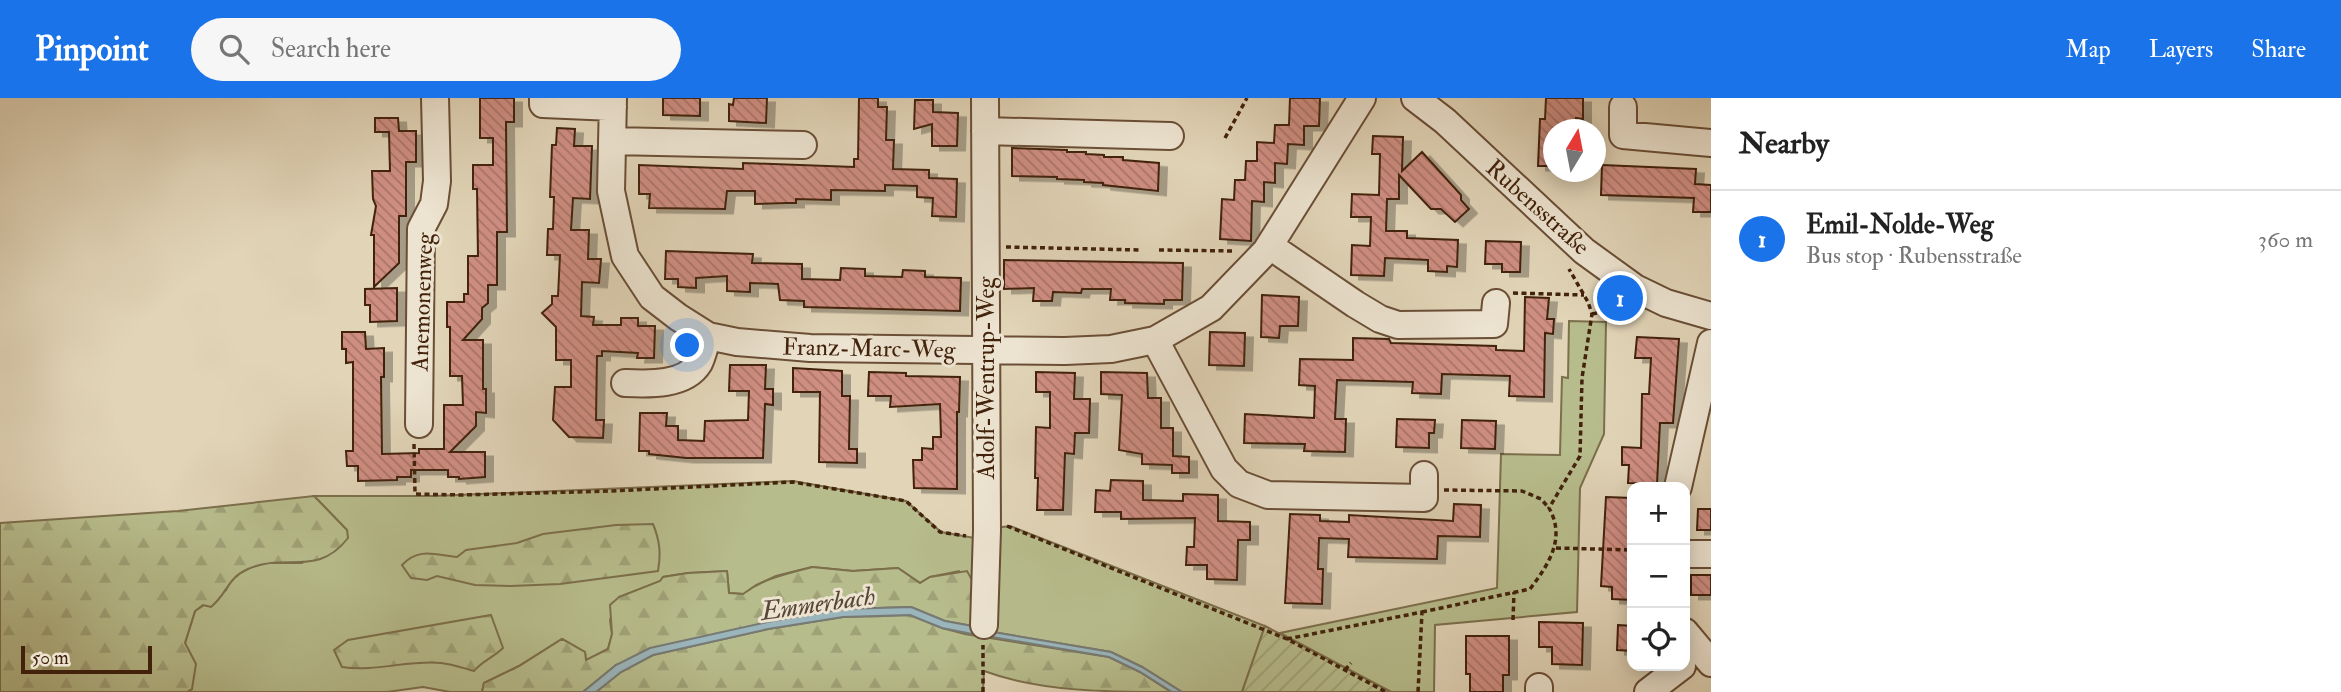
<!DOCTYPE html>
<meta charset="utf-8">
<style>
body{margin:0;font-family:"IM FELL Double Pica",serif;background:#f6f6f6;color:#222}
.controls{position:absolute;right:21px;bottom:21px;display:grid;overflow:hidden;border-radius:14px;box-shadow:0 4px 18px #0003}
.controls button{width:63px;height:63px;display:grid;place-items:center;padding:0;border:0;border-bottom:2px solid #e0e0e0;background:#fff;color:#222;font:35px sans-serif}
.compass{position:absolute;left:1543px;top:21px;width:63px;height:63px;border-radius:50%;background:#fff;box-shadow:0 4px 18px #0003;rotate:10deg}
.scale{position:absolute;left:21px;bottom:18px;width:131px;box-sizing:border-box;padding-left:7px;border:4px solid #42220b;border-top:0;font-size:19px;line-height:24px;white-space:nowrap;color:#42220b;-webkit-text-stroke:5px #ece3d0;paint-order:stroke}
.you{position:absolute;left:688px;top:248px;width:24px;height:24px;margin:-18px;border:5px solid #fff;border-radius:50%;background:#1a73e8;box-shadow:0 0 0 10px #1a73e833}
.badge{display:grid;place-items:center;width:46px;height:46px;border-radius:50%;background:#1a73e8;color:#fff;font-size:23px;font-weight:700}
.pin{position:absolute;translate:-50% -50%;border:4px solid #fff;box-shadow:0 2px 7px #0006}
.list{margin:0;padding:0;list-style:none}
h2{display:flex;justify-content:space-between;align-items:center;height:91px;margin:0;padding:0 28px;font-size:30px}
h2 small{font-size:23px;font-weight:400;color:#767676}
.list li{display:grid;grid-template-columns:46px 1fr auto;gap:21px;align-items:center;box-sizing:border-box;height:98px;padding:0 28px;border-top:2px solid #e0e0e0}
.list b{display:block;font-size:26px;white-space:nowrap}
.list p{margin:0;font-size:23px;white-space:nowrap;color:#767676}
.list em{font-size:23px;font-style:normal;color:#767676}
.icon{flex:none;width:38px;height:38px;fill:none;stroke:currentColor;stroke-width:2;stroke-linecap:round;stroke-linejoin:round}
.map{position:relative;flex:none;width:1711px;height:594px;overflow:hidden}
header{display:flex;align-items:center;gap:42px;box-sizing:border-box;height:98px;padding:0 35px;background:#1a73e8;color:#fff}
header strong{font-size:33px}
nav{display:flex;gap:38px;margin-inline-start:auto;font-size:24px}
.search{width:490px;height:63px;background:#f6f6f6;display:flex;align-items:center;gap:18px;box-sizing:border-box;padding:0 24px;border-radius:38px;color:#767676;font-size:26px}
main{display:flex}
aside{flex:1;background:#fff}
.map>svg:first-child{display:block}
</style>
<header>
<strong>Pinpoint</strong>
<div class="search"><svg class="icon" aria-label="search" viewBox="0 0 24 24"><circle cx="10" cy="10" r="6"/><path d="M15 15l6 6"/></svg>Search here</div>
<nav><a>Map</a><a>Layers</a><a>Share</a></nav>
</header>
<main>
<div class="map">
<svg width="1711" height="594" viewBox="0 0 1711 594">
<defs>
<pattern id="forest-firs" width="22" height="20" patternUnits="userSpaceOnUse" patternTransform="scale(1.75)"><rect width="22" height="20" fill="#b7bc8c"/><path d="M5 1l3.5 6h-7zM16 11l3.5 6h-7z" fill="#9fa177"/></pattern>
<pattern id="garden-furrows" width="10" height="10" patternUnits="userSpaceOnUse" patternTransform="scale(1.75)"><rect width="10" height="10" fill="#b7bc8c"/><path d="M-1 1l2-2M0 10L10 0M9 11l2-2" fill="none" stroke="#9fa177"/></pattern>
<pattern id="building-back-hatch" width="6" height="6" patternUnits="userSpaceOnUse" patternTransform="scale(1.75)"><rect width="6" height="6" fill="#cf8e82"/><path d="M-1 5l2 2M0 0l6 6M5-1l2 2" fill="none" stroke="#aa7469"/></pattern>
<filter id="shadow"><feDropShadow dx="8" dy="4.5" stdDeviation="0" flood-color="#0004"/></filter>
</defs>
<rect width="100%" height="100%" fill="#e1d4b7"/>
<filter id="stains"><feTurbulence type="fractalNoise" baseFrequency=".00286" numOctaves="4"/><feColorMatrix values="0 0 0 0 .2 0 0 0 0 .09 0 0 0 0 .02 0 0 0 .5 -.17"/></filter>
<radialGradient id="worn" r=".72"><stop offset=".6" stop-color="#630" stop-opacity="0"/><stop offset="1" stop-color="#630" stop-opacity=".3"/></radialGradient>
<!-- green -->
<path fill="#b7bc8c" stroke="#7c6f4c" stroke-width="2" d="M1569,223L1606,224L1604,336L1580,390L1577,514L1435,527L1434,594H1391L1280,535L1497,490L1501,356L1560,357L1562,279L1568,280Z
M793,383L906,403L941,434L975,440L979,506L959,473L930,479L920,485L898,470L853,473L812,469L776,478L756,487L744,496L729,495L727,473L688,475L663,479L661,483L619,499L610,522L612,536L608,551L586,563L585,554L562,541L519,568L484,585L482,594H450L423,589L387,594H187L192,591L185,545L195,513L226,492L232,479L249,470L266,465H302L347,432L314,398H434Z
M1010,428L1265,528L1242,594H1182L1142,569L1111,554L993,534L995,430Z"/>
<!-- forest -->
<path fill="url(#forest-firs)" stroke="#7c6f4c" stroke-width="2" d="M314,398L347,432L348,440C317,480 286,454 248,471C227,480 228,495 211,509L203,507L195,513L185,545L196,566L192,591L187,594H0V425L178,413Z
M653,426C660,443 661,456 658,473L560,486L511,488L475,487L437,478L427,482L411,480L402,467C419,449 435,457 457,459L466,452L517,445L543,436L616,427Z
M812,469L853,473L898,470L920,485L930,479L967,473L977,491L978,529L945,523L911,509L843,511L767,524L616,567L583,594H482L484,585L519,568L562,541L585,554L586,562L608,551L612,536L610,507L619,499L660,483L663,479L688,475L727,473L729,495L743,496C764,480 787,476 812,469Z
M491,517L503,550C494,559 482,563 474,573C463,570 452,566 441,565C408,562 375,574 342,569L334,552L348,542Z
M910,517L942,530L965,536L1109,559L1140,574L1171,594C1109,594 1041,594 984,573L983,594H596L621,574L653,557L768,531L843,519Z"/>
<!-- garden -->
<path fill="url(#garden-furrows)" stroke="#7c6f4c" stroke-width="2" d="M1265,528L1391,594H1242Z"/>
<!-- water -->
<path fill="#9ab5bb" stroke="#777a75" stroke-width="2" d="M911,509L945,523L978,529L977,537L942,530L910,517L843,519L768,531L653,557L621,574L596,594H583L616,567L650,550L767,524L843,511Z
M993,534L1111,554L1142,569L1182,594H1172L1140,574L1109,559L992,539Z"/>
<!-- building -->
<path fill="url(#building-back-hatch)" stroke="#42220b" stroke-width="2" filter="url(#shadow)" d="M480,0H514V24H506L507,134H497V187H488V205L482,210V221L463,242H483V291H486V315L476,314V328L450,354H485V379L459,381V379H448V372H411V379H397V382L358,383V368H347L346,353H353V264L346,265V251H342V234H365L366,251L384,250V279H381L382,356L419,355V351H444V307H463L462,278H450V229H447V204H464V196H468V158H478L477,91H473V67H493V40H480Z
M663,0H700V18L663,17Z
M734,0H767L766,25L729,23V6L733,7Z
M859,0H878V9H887L886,42H894L893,71L929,72V80L957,81L956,119L932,118L933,100L917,99V88L885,87V93L831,92V102L796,101V105H787L755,106V93H727L725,111L649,110L650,96H639V67L743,71V65L854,69V61H858Z
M1290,0H1320L1319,28H1304V47L1288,46L1287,66L1275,65V85L1264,84V104L1252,103L1251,143L1220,141L1222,101L1234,102L1235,82H1245L1246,63H1257V44L1274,45L1275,27H1289Z
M1546,0H1583V21L1576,20L1575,32H1553V68H1538L1540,21H1545Z
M915,2H933V14L958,15L957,48H932V26L914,31Z
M375,20H398L399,33H416V64H406V118H399V165L374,189V137H371L376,108L373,101L372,73H390L389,34H375Z
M557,30L575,31L574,48H592L590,101L573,100L571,132H589L588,161H601L599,185L582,184L581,218L594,219L593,227H621V220H638V228H655L654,260H637L638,255L602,253V258H597L596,322H604L603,340L569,339L553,322L555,289H571V262H556V229L542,215L552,206V198H558L560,157H547L548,131H553L554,99H550L552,47H556Z
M1373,38L1403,39L1402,73L1422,54L1461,97V102L1469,111L1455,124L1441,111H1431L1399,77V101H1387L1386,133H1407V140L1458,142L1457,169L1447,168V174L1428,173V162L1385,160L1384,178L1351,177L1352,147L1370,148L1371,119H1351L1352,96L1379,97L1380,56H1372Z
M1012,50L1067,52V54H1086V56L1104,57V59H1123V62L1159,65L1158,93L1103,87V85L1084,84V82L1057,81V79L1012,78Z
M1602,67L1696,71L1695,86L1711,87V114H1693L1694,100L1601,97Z
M1486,143L1521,144L1520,174H1502V166H1485Z
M666,153L753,156L752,165L802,166V181L840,182L841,170L865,171V178L902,179L903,172L925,173V179L961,180L960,213L804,209V203L780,202L778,186L750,185V194L727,193V178L696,180V190L678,189V181H665Z
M1004,162L1183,165L1182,202H1164V206L1125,205V202H1110L1111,191H1082L1081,195L1053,194L1052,203H1033L1034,190L1004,191Z
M397,190V223L370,224V207H365V191Z
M1262,197L1299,199L1298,228H1280L1279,240L1261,239Z
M1525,199L1549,200L1547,221H1554L1553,236L1545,235L1544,299L1509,298L1510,278L1442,276L1441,296L1412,295L1413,284L1337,282L1335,321H1346L1345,354L1304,353L1305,346L1244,345L1245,316L1314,320L1315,288L1299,287L1300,261L1353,262V240L1389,241L1391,245L1496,248V252L1524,253Z
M1210,234L1245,235L1244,268L1209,267Z
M1637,239L1679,241L1673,325H1660L1657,386L1628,385L1629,367H1622V349L1641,350L1642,296H1649L1651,260H1635Z
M730,267H766L765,291H773V307L765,306L763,360H686L649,356V353H639L640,315H667L666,328H678V342L704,343L705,323L748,322L749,293H729Z
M793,270L842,273V298H850L849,351H857V365L819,364L820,294H793Z
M869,274L906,275V278L960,279L959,314H957V391L914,390L913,362H922V350L933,351V339H941L940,306L890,309L891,298H868Z
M1036,274L1075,275L1074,301H1090L1089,335H1075L1074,356L1065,355L1063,412H1037L1038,380H1035L1036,329L1050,330V294H1036Z
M1101,274L1147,275L1148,300H1161V330H1173V358L1189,359V375H1172V367L1142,366V356L1119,352L1122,297L1101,296Z
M1397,321L1435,322L1434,335H1429V350L1396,349Z
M1462,322L1496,323L1495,351L1461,350Z
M1111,382L1143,383V402L1183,403V396L1218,397V423L1250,424V442H1238L1237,482L1207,481V467H1186L1187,449H1194L1195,420L1121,421V414H1095L1096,392L1110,393Z
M1606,399L1632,400V502L1612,501V489L1601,488Z
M1454,406L1481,407L1480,439L1438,438L1437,461L1348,459L1349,441L1319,440L1318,471H1323L1322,506L1285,505L1290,416L1320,417V423L1349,424V417L1453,423Z
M1698,411H1711V432H1697Z
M1691,477H1711V497H1691Z
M1539,524L1583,525L1582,567L1552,566V549H1539Z
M1618,527L1632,528V553L1617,552Z
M1466,538H1509V577H1503V594H1470V576H1466Z"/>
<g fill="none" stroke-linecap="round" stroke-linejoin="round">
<defs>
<path id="minor" d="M543,0V6L613,9
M613,0L611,93L625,158L652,199L678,219L708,238L737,244L810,250L1065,253L1111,251L1155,242L1211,210L1266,153L1362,0
M1415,0L1445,23L1584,153L1635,190L1666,205L1711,218
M1623,9V37L1711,45
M985,33L1170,38
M612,43L803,47
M1270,148L1355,206L1380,221L1398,227L1494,226L1496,205
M1155,242L1224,371L1239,386L1268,397L1424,400V377
M625,285C648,286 685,288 699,265C703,257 705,246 708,238
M419,326L421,131L434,106L437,83L435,0
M1678,389L1711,245
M1685,456H1711
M984,527L987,432L985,0
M1685,534L1711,565
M1539,594V589
M1648,594L1682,568"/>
</defs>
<!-- minor casing -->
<use href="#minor" stroke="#6a4e36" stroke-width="30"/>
<!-- path -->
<path stroke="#42220b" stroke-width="3.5" stroke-dasharray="5 3.5" stroke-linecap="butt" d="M1225,40L1247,0
M1006,149L1141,152
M1159,152L1235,153
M1513,195L1584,197
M1592,216L1613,212L1623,206
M414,346L415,396L461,397L612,393L793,384L906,403L940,434L966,438
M1444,392L1522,393L1541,401L1549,410
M1007,428L1287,541L1386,594
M1556,450L1632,452
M1422,514L1530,491C1549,466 1566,440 1549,410L1580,358L1582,280L1592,216L1588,204L1569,171
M1513,522L1514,494
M1287,541L1422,514L1418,594
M1345,572L1351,565
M983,594V547"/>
<!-- minor -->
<use href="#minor" stroke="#ece3d0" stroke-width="26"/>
</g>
<g text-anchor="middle" stroke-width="6" stroke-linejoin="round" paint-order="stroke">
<!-- street labels -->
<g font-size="24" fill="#42220b" stroke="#ece3d0">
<text transform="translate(1538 109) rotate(42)" y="8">Rubensstraße</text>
<text transform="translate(422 204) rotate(-88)" y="8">Anemonenweg</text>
<text transform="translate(869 250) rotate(1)" y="8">Franz-Marc-Weg</text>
<text transform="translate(986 280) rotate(-90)" y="8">Adolf-Wentrup-Weg</text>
</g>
<!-- water labels -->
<g font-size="26" font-style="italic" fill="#584737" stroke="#ece3d0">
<text transform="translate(818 505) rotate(-8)" y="9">Emmerbach</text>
</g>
</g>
<rect width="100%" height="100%" filter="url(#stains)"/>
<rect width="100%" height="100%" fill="url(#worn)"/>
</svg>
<div class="controls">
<button>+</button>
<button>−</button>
<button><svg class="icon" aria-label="locate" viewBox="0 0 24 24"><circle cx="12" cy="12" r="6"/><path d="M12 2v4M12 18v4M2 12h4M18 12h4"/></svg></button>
</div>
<svg class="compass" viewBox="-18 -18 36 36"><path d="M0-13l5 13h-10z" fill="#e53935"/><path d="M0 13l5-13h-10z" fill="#767676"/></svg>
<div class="scale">50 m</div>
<div class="you"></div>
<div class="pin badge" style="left:1620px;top:200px">1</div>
</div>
<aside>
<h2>Nearby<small></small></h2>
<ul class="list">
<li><span class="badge">1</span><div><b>Emil-Nolde-Weg</b><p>Bus stop · Rubensstraße</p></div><em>360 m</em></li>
</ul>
</aside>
</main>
